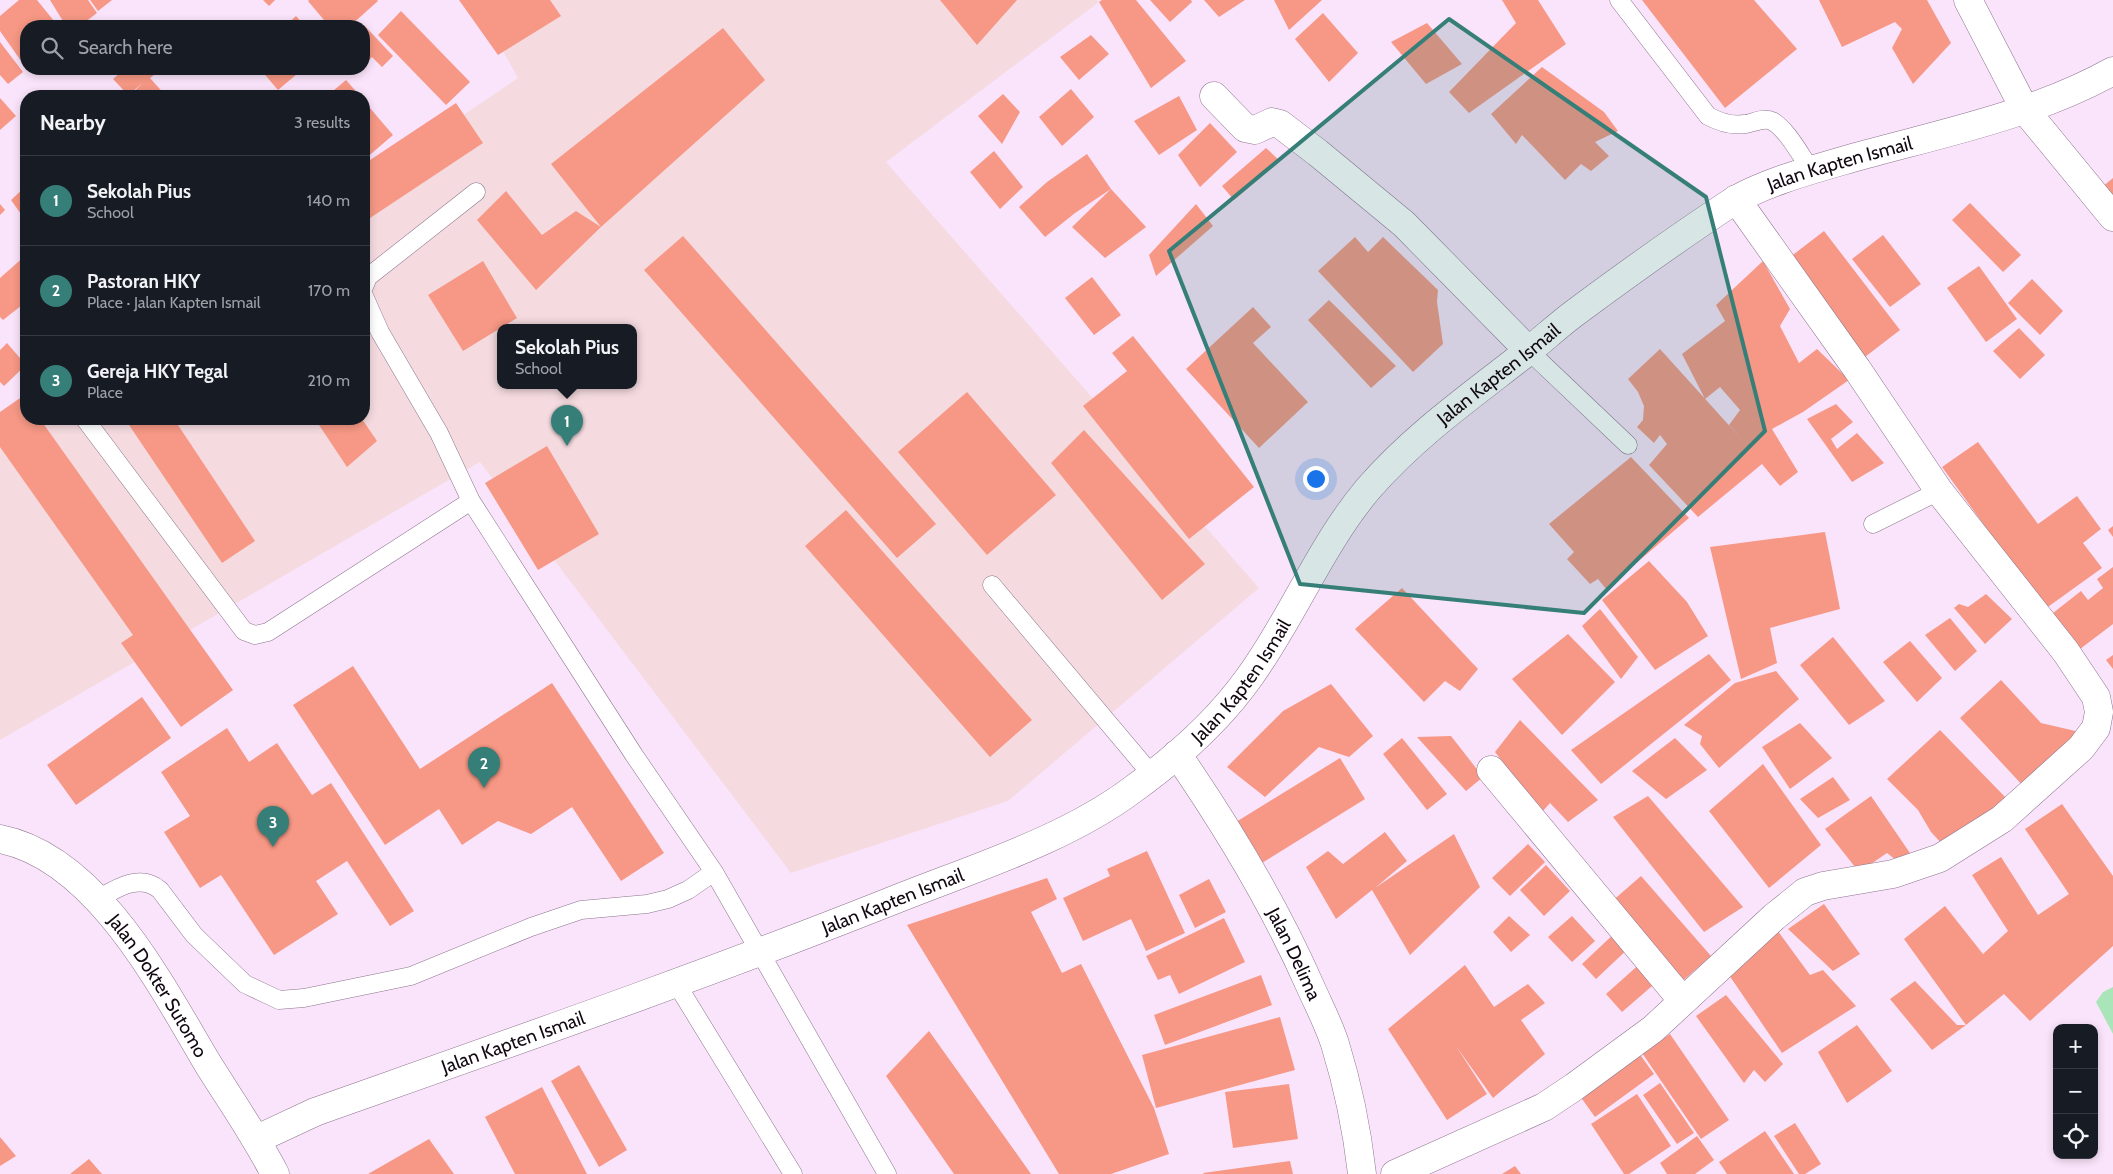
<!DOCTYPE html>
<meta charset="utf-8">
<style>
body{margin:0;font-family:Cabin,sans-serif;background:#242831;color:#f1f3f6}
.controls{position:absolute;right:15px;bottom:15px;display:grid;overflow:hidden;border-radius:10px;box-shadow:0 2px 8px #0003}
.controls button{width:45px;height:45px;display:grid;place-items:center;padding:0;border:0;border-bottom:1px solid #363941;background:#171b24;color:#f1f3f6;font:25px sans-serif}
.you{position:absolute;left:1315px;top:478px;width:18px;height:18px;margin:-12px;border:4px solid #fff;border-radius:50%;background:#1a73e8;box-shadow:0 0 0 8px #1a73e833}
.badge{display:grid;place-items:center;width:32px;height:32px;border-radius:50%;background:#367e78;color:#fff;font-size:16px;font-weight:700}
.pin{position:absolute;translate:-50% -41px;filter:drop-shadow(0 1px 2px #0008)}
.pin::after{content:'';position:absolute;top:26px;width:18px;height:15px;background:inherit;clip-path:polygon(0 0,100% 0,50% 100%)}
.popup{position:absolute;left:497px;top:324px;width:140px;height:65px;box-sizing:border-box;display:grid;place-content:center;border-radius:10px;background:#171b24;filter:drop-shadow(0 1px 4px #0005);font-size:16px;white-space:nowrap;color:#9ea1a6}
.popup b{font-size:19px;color:#f1f3f6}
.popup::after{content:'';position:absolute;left:50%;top:100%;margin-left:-10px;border:10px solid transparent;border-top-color:#171b24}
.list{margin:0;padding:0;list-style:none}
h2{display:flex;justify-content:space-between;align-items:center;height:65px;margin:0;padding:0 20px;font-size:21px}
h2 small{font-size:16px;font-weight:400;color:#9ea1a6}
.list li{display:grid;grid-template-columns:32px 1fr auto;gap:15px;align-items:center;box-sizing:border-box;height:90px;padding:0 20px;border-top:1px solid #363941}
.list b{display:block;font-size:19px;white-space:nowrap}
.list p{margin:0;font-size:16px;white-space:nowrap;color:#9ea1a6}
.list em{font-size:16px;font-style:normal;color:#9ea1a6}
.icon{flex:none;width:28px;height:28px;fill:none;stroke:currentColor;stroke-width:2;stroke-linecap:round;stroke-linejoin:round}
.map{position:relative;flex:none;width:2113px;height:1174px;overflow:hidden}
.search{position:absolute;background:#171b24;box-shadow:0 2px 8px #0003;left:20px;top:20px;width:350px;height:55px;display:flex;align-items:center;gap:12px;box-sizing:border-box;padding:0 18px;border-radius:20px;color:#9ea1a6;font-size:19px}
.panel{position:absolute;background:#171b24;box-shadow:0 2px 8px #0003;left:20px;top:90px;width:350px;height:335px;border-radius:20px}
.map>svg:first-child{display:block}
</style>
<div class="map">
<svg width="2113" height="1174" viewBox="0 0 2113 1174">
<rect width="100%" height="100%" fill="#fae4fb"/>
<!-- education -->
<path fill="#f5dbe0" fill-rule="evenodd" d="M474,0H1097L1099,2L886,162L1259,588L1008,801L791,873L480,462L0,740V430L26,413V419H364V182L518,78ZM501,327H633V385H501Z"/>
<!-- green -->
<path fill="#aae5b9" d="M2113,987V1034L2096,1002L2103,992Z"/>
<!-- building -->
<path fill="#f69885" d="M19,0H37L58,26H26V68L0,31V16Z
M50,0H88L97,13L80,26H66Z
M90,0H112L98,11Z
M263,0H275L269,6Z
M309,0H377L378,1L350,26H329L308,1Z
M459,0H550L561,16L498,55Z
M940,0H1017L977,45Z
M1102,0H1136L1186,61L1151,88L1099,2Z
M1150,0H1191L1192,2L1170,22Z
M1204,0H1245L1219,17Z
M1274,0H1322L1289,30Z
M1502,0H1538L1566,44L1469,113L1449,92L1516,23Z
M1642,0H1754L1797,49L1725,108Z
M1819,0H1927L1951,43L1913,84L1892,48L1902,29L1895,22L1842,47Z
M401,11L470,82L446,105L378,35Z
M1323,13L1358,53L1329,82L1295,39Z
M296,16L305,26H285Z
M1427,23L1462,64L1426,84L1391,42Z
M364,25L393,56L382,67L372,57L364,65Z
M723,28L765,80L601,227L551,164Z
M1091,35L1109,54L1079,80L1060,57Z
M0,42L23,72L8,84L0,75Z
M1542,67L1604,112L1618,131L1595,142L1609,156L1591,171L1581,164L1565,180L1522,135L1516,144L1491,114Z
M125,69H162L150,78L166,96H129L143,83L128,95L113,79Z
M260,69H303L278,90Z
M346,80L360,96H327Z
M1071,89L1094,117L1062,146L1039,117Z
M1003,94L1020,112L1002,144L978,116Z
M1179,96L1197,130L1159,155L1134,121Z
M0,98L16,116L0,130Z
M364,101L393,135L365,159L364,158Z
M456,103L483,143L364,222V164Z
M1210,123L1237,152L1200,187L1178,155Z
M1266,148L1280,161L1234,200L1222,186Z
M994,151L1023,187L1000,209L970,172Z
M1087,154L1111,189L1075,213L1045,237L1019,207L1047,182Z
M2113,178V200L2102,187Z
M26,186V221L11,200Z
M1111,189L1146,227L1105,258L1072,227Z
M506,191L542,235L576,211L601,227L536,290L477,220Z
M1970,203L2021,255L2003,272L1952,220Z
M0,204L5,210L0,215Z
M1196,204L1213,226L1156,276L1149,255Z
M1824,231L1900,330L1861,360L1785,261Z
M1883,235L1921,284L1890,307L1852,259Z
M683,236L936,524L897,558L644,270Z
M1355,237L1368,252L1383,237L1438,290L1437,302L1443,344L1413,372L1318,271Z
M26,255V302L3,320L0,317V278Z
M483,261L517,318L463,351L428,295Z
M1763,261L1790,309L1780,326L1799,363L1817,349L1849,380L1803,412L1772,429L1798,472L1780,486L1762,464L1698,517L1649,465L1667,444L1660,435L1654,443L1637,427L1643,420L1644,406L1638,392L1628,379L1660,349L1745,443L1729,425L1740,410L1720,387L1705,399L1682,354L1725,321L1716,305Z
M1979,266L2017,319L1986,342L1947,288Z
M1092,277L1121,315L1094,335L1065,298Z
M2032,279L2063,311L2040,335L2008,303Z
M1329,300L1396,366L1371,388L1308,320Z
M1253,307L1271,327L1253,343L1308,402L1259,448L1186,369Z
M2019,328L2045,355L2020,379L1993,351Z
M1133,336L1254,487L1189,539L1083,406L1127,371L1112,353Z
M7,343L26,365L4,386L0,382V350Z
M967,392L1056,495L987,555L898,452Z
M23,396L26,400V419H40L233,690L181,727L121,643L133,635L0,447V412Z
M1836,404L1853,422L1831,439L1837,449L1857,433L1884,463L1852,482L1807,419Z
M125,419H174L255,541L222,563Z
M315,419H362L377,441L347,467Z
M1084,430L1205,564L1162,600L1051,463Z
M1978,442L2038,524L2077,496L2101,529L2083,543L2102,568L2045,609L1942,467Z
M547,446L599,534L538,570L485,483Z
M1631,457L1689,518L1606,589L1598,579L1590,584L1567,559L1574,552L1549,524Z
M846,510L1032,720L990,757L805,546Z
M2113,526V537L2108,530Z
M1825,532L1840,609L1770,628L1777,663L1741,679L1710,547Z
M1649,561L1687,602L1708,636L1655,670L1602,600Z
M2113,567V624L2080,649L2053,613L2081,591L2088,600L2103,588L2097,579Z
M1402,588L1478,669L1460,691L1445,681L1424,702L1355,629Z
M1986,594L2012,619L1985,644L1954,608L1959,604L1968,607Z
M1600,609L1638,657L1621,679L1582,626Z
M1950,618L1977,651L1955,671L1925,635Z
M1568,634L1615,682L1562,735L1512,679Z
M1833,637L1885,701L1849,725L1800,665Z
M1910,641L1942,678L1917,702L1883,662Z
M1709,654L1731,680L1601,784L1571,750Z
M2113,655V669L2106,660Z
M353,666L420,769L552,683L664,853L621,881L572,807L531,834L498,821L462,845L439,809L385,845L293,705Z
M1776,671L1799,699L1719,768L1700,744L1702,736L1684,725L1735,683Z
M2001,680L2041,723L2084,733L2025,788L1960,718Z
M1331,684L1373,736L1349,757L1319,747L1265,797L1227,767L1283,711Z
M142,697L171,738L76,805L47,765Z
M1520,720L1598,800L1568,822L1550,803L1542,812L1495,752Z
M1800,723L1832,758L1790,789L1762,747Z
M227,728L249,762L277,743L312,795L331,783L414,911L390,926L347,861L316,881L338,914L274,955L221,875L200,888L164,832L190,816L161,772Z
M1940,730L2007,799L1944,846L1931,832L1918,810L1887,779Z
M1451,736L1483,777L1466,791L1417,737Z
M1402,738L1447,794L1427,810L1383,754Z
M1675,738L1707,770L1666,799L1632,771Z
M1340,758L1365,799L1262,863L1236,822Z
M1763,764L1821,845L1769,888L1709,811Z
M1833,777L1850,800L1818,818L1800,799Z
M1648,796L1743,907L1704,932L1613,817Z
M1871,796L1912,856L1901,864L1887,853L1859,872L1825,829Z
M2062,804L2113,876V946L2030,1021L2004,994L1966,1025L1904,939L1945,906L1983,954L2008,931L1972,875L2001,857L2038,915L2069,894L2025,829Z
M1385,832L1407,861L1375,888L1454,834L1480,887L1410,955L1372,890L1336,919L1306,867L1328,851L1343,864Z
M1528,844L1545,862L1510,896L1492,878Z
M1147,851L1185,933L1146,951L1131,919L1083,941L1063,898L1110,876L1107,869Z
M1546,865L1570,891L1544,916L1520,890Z
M1641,876L1711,956L1678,985L1610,903Z
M1047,878L1057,899L1031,912L1062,973L1081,964L1154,1108L1169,1154L1111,1174H1059L907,925Z
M1209,879L1226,912L1195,928L1179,895Z
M1824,904L1860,954L1833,971L1788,929Z
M1509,916L1530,935L1511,952L1493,932Z
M1572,916L1595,941L1572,962L1548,937Z
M1224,918L1245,962L1179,994L1170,975L1158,980L1146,956Z
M1618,930L1632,945L1596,979L1582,964Z
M1777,930L1810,975L1823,970L1856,1006L1782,1053L1727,972Z
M1643,961L1659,980L1622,1012L1606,994Z
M1465,965L1494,1007L1528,984L1545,1003L1521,1020L1545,1054L1493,1098L1456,1046L1487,1094L1447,1120L1388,1029Z
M1261,975L1272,1005L1165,1045L1154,1015Z
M1915,981L1957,1025H1966L1932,1050L1890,999Z
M1726,995L1783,1064L1765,1082L1754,1070L1744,1083L1696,1016Z
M1280,1017L1295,1070L1156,1108L1142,1055Z
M1857,1025L1892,1071L1847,1103L1818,1052Z
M929,1031L1024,1164L1031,1174H954L886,1076Z
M1670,1034L1729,1120L1701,1139L1642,1053Z
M1636,1049L1654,1074L1595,1117L1577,1092Z
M579,1065L627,1150L599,1167L551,1081Z
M1660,1083L1694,1133L1677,1144L1643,1095Z
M1289,1084L1298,1139L1233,1148L1225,1092Z
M542,1087L587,1174H515L485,1117Z
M1637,1094L1671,1146L1629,1174H1624L1591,1124Z
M1795,1123L1821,1164L1805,1174H1799L1774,1136Z
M1765,1131L1794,1174H1727L1719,1162Z
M1697,1136L1714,1160L1695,1174H1667L1660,1163Z
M0,1137L16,1156L0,1166Z
M429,1139L454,1174H368Z
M89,1159L102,1174H70Z
M1290,1161L1293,1174H1204L1203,1173Z
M1515,1166L1521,1174H1502Z"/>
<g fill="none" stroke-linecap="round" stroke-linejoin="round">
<defs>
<path id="lane" d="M1619,0L1708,116C1719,122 1732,126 1745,124C1753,123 1764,117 1772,121C1787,129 1801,156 1811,170
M364,287L368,277L476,192
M364,296L380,332L439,433L471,501L634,755L714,872L887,1174
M1529,351L1628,445
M85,419L244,631L255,635L268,632L471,501
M1873,524L1939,491
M992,585L1152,775
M98,899C117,888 140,873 160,890L194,935L245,984L279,1000L304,998L411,976L531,927L581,910L647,904L668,899L688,890L714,872
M676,983L793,1174"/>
<g id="street">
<path d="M1968,0L2025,110L2113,217"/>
<path d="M1214,96L1245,128L1255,130L1272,122L1280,124L1318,153L1404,224L1529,351"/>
<path id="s1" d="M1177,754C1228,828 1275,906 1311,988C1319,1006 1329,1025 1335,1044C1348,1086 1357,1130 1362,1174"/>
<path d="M1491,770L1683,1001"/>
<path d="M1395,1174L1544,1107L1574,1087L1653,1029L1774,917L1805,892L1823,886L1893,874L1940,858L2002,819L2081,748L2096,728L2099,712L2096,697L2066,652L1939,491L1857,369L1736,199"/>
</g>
<g id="secondary">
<path id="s2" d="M0,839C97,858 162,987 208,1064C231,1101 255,1135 275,1174"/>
<path id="s3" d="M257,1139L315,1112C507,1044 700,977 889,902C968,870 1064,841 1132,790C1175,759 1217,722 1248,679C1292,619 1320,546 1368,489C1413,437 1468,398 1522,356C1539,343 1555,328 1572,315C1623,277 1676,239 1729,204C1759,184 1814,169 1849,159C1938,134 2032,116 2113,71"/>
</g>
</defs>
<!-- lane casing -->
<use href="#lane" stroke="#8c748e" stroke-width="19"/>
<!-- street casing -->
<use href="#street" stroke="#8c748e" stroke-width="29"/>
<!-- secondary casing -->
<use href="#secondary" stroke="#8c748e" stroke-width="29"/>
<!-- lane -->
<use href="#lane" stroke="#fff" stroke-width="18"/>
<!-- street -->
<use href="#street" stroke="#fff" stroke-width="28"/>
<!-- secondary -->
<use href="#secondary" stroke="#fff" stroke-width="28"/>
</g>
<!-- marked area -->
<path fill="#367e78" fill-opacity="0.2" stroke="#367e78" stroke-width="4" stroke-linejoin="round" d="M1449,19L1706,197L1765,431L1584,613L1300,584L1169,251Z"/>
<g text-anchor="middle" stroke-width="4" stroke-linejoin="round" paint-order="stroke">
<!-- street labels -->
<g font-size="19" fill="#110811" stroke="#fdf7fd">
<text dy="7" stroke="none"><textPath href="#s3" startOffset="1909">Jalan Kapten Ismail</textPath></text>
<text dy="7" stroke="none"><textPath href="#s3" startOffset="1504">Jalan Kapten Ismail</textPath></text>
<text dy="7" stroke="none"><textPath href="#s3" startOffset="1099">Jalan Kapten Ismail</textPath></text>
<text dy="7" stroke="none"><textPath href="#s3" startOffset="679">Jalan Kapten Ismail</textPath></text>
<text dy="7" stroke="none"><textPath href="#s1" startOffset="232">Jalan Delima</textPath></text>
<text dy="7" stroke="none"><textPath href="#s2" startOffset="222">Jalan Dokter Sutomo</textPath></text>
<text dy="7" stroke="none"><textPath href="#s3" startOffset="274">Jalan Kapten Ismail</textPath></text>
</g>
</g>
</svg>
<div class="controls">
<button>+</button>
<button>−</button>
<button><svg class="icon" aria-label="locate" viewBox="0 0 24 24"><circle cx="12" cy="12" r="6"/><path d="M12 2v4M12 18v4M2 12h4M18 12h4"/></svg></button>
</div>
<div class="you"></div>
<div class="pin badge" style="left:567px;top:446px">1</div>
<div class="popup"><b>Sekolah Pius</b>School</div>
<div class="pin badge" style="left:484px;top:788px">2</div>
<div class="pin badge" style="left:273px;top:847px">3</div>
<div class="search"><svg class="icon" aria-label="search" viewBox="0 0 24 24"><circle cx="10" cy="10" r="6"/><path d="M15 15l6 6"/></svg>Search here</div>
<section class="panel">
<h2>Nearby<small>3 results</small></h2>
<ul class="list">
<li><span class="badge">1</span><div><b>Sekolah Pius</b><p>School</p></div><em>140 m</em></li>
<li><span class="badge">2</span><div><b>Pastoran HKY</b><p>Place · Jalan Kapten Ismail</p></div><em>170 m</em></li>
<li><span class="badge">3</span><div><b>Gereja HKY Tegal</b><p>Place</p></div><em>210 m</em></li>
</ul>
</section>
</div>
